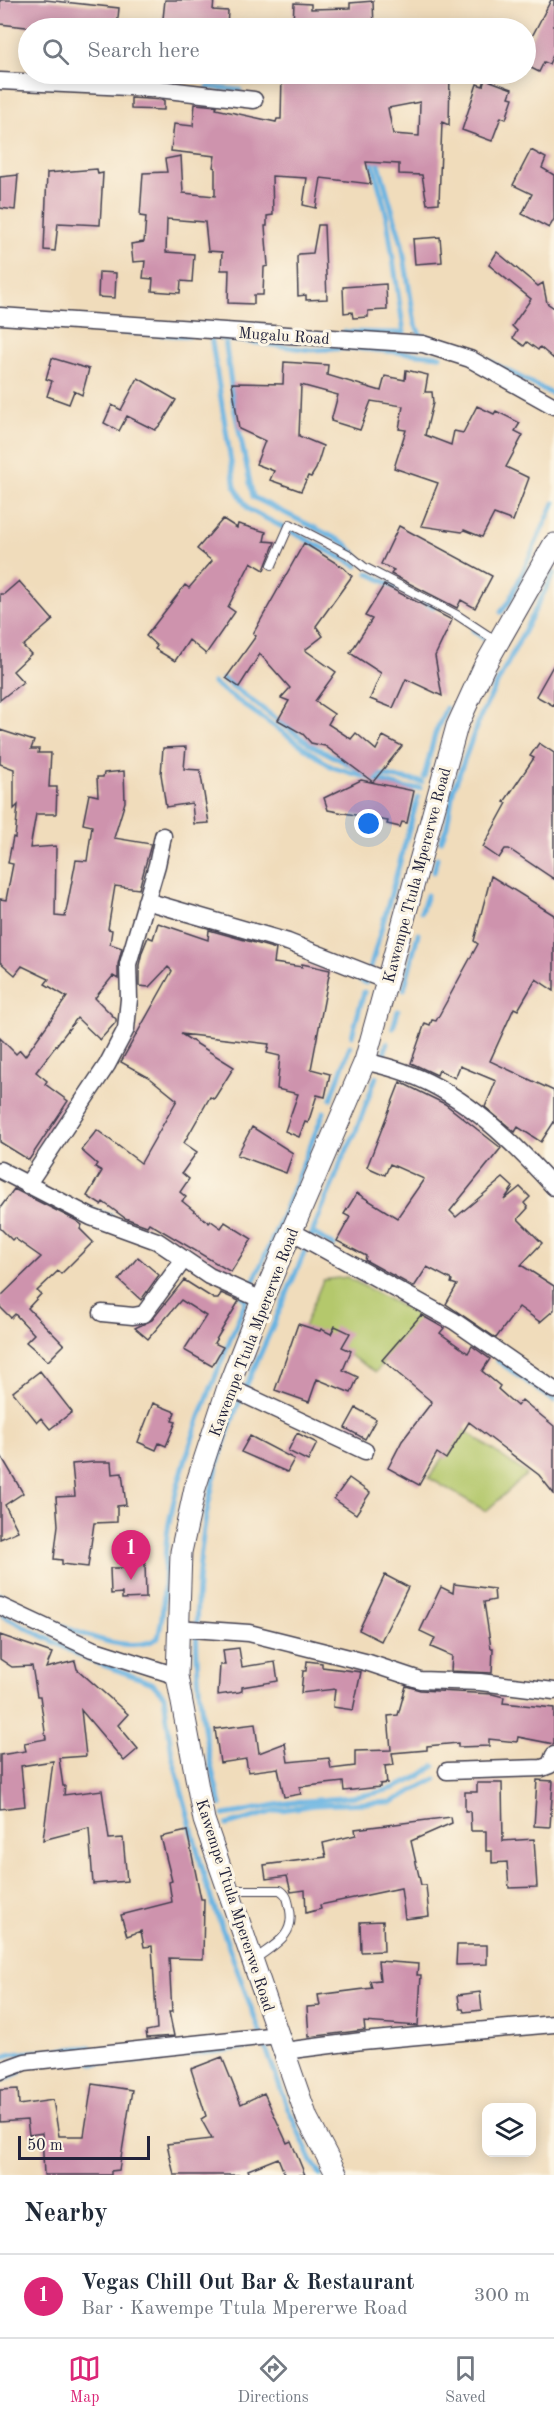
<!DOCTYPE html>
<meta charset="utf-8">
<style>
body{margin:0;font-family:"Old Standard TT",serif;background:#f6f6f7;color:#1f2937}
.controls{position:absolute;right:18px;bottom:18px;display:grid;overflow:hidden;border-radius:12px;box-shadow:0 3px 15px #0003}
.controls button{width:54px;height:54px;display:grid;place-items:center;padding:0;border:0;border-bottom:2px solid #e0e1e3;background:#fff;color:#1f2937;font:30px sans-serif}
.scale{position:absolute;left:18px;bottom:15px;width:132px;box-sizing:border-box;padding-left:6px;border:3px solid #22223b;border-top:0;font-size:16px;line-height:21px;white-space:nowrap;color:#22223b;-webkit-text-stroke:4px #fcf5e5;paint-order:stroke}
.you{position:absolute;left:369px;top:824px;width:21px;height:21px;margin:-15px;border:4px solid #fff;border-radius:50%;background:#1a73e8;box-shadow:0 0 0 9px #1a73e833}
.badge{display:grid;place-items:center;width:39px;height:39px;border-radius:50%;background:#db2777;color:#fff;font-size:20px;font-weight:700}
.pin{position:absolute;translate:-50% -50px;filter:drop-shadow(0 2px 3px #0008)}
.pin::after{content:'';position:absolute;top:32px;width:21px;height:18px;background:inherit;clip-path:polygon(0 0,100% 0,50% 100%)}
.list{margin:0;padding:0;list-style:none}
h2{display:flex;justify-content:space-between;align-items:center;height:78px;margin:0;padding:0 24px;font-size:26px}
h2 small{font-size:20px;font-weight:400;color:#747a83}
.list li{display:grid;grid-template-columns:39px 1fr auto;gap:18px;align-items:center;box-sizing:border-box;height:84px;padding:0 24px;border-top:2px solid #e0e1e3}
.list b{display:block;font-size:22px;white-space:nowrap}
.list p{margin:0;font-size:20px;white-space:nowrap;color:#747a83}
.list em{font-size:20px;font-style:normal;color:#747a83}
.icon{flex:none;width:33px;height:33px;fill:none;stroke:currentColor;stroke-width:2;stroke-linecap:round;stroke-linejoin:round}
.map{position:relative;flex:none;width:554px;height:2175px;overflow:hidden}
.search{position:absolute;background:#fff;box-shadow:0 3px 15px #0003;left:18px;right:18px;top:18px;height:66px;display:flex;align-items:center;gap:15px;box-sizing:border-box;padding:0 21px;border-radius:33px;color:#747a83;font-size:22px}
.sheet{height:162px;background:#fff}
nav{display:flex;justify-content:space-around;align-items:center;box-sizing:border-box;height:84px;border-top:2px solid #e0e1e3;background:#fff;font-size:16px;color:#747a83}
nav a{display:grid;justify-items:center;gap:3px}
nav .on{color:#db2777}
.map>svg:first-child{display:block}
</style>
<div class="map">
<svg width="554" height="2175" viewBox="0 0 554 2175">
<rect width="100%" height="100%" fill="#fcf5e5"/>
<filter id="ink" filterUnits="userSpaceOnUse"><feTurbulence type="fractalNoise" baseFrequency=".0167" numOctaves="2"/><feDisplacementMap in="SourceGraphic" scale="12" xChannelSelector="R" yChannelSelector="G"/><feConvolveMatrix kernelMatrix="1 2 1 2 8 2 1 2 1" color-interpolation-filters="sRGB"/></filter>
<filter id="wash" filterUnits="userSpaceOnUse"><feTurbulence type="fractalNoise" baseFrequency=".008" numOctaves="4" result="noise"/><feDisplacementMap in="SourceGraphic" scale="24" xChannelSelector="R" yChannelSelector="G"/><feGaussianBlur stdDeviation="1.35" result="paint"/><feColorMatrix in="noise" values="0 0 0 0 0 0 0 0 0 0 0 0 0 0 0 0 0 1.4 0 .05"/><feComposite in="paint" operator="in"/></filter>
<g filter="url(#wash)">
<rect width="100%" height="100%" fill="#f0dcbb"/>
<!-- green -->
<path fill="#b4c86c" stroke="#6b7554" stroke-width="1.5" d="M347,1277L421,1317L376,1372L304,1327L323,1280Z
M463,1429L527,1474L486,1511L429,1478Z"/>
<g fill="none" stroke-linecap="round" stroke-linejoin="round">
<!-- stream -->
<path stroke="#69b4e2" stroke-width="5" d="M208,87L240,90
M377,157L402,244L415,324L421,336L460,346L554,395
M97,330L189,336
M344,332L404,333L386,212L371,157
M211,336L235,487L248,509L357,566
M219,338L311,350L354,348L440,356
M225,339L234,406L253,497L345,543L361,560
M368,573L434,607
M501,612L509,602L554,503
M473,630L483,638
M223,679L311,745L364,772
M213,683L332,767L407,789L420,788
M373,774L422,782
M424,777L435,734L446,708
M441,841L447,826L453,791L480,717L554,573
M434,872L437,858
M421,912L427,895
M369,973L418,797
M354,976L366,983
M404,990L418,934
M393,1028L398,1011
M352,1036L364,992
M383,1059L387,1043
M331,1099L350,1046
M89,1208L111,1216
M313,1233L334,1246
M246,1288L249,1290C278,1232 299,1171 324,1112
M498,1361L554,1401
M0,1595L49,1620
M4,1616L89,1660L152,1683L164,1696L172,1755L208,1890L287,2106L312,2162L321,2175
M58,1624C83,1635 132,1655 158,1638C167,1602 162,1564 168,1528C182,1453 214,1381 242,1310L246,1299L242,1297
M221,1805C183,1673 188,1518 244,1391C270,1333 296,1275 319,1216C326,1197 336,1180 341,1161L355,1134L376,1077
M224,1815C246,1812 266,1806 288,1803C339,1796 392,1801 434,1766
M227,1825L275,1811L315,1805L392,1802L436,1779
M0,2058L12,2054L90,2047
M92,2063L153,2060L264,2045
M0,2081L20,2072"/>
</g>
<g id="blocks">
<!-- building -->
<path fill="#ce93ad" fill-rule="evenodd" d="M0,0H45L119,8L117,28H35L0,24Z
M165,0H214L213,10L228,11L227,28H162Z
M551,0H554V53L549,64L544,62L539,72L525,65V50Z
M373,1L374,28H332V24H293L294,3L311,4V9L350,8V3Z
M286,74H450L449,125L442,122L439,203L427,204L422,175L399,174V164L366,162L371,184L321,178L316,208L303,205L307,178L272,176L273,215L267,216V226H265L268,266L264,267L263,295H254V304L228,303L229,270H221L222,252L208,251L205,222L167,219L166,252L194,254L192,282L181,281L180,293L152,291L153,279L143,278L145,261L133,262L131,244L144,242L146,217L140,216L143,173L167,172L165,159L181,156L183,193L215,196V168L213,167L215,156L171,151L174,124L193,126L195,104L217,106L216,109L276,122L277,119H281L282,75ZM420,102L419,136L393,134L388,108Z
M485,79L512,89L509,97L513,98L506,119L501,117L492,141L462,130L477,84L483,86Z
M131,98L164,100V110L131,109Z
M531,150L546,158L542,168L554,175V219L549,228L522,214L532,194L513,185Z
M97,169L98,174L103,173L100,225L58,223L55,251L44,250L47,173Z
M18,175L15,210L0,208V177Z
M318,225H324L327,299L306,300V295L298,296L297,257L299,254L313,253Z
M440,237L442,262L415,264L413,239Z
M497,252L538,286L543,283L547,303L554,308V359L540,347L538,350L527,342L524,346L513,338L517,331L512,326L531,299L489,265Z
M99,272L116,273L115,298L98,297Z
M386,284L387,310L368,311V317L353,318L352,312L344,313L343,287Z
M52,358L89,369L82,395L74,391L69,404L47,396L52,381L46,379Z
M284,362L328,365L327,375L381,391L385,376L405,380L406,370L428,375L425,392H432L433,403L425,435L451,445L454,431L463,433L477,406L494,414L496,411L520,423L515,431L523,435L506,467L529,478L513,521L494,514L482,537L464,530L462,532L421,526L438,483L394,468L406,430L399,429L403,406L371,401L360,430L331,421L338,395L301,385L299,436L323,446L316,469L311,477L308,476L301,491L270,480L274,471L256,464L265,441L239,429L232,383L283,384Z
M138,378L176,400L162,423L155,430L127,416L119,431L104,423L112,405L121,410Z
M223,519L237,528L238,524L266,532L264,541L275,542L264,570L251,562L228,607L235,612L206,654L189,640L175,661L155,649L157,646L146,636L185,585L189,588L212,561L197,549Z
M399,526L492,576L475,608L461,600L457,608L391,574L394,570L381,564Z
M304,543L344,568L352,576L316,626L323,636L305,650L336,672L315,701L334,714L328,724L351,739L356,733L376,750L383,736L402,746L373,782L325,746L311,743L303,734L278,720L289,701L281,698L290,688L260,654L239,687L226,678L256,636L253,634Z
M19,581L53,620L23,646L31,654L13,671L23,682L0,700V594H4Z
M384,585L452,620L435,656L442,696L406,679L393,708L370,699L381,673L350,653L372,619L365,616Z
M554,664V706L536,696Z
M0,730L34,741L31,749H39L38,753H51L49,787H57L56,814H36L30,848L56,846L55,916L65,917L76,860L87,861L92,826L83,824L89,794L98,796L97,777H103L104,773L124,771L125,802L114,838L151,844L139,889L115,886L108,929L112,930L110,944L122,948L118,964V979L113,976L95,998L116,1019V1022L100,1040L77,1018L36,1072L47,1081L45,1084L68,1101L29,1160L0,1142V1038L16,1054L20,1050L25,1056L67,997L45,984L49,979L22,966L15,975L0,962V899L6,900L13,864L8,863L13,837L15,838L18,805L14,809V769L0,764Z
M539,743L554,753V879L509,849H505L499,858L483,847L507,803L504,802L534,758L530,756Z
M186,747L184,769L200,770L209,823L194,824L192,803L166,807L161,774L163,748Z
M361,780L414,791L407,823L402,822L400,827L387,824L388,821L328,810L324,798Z
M491,876L554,915V991L536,979L518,1010L514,1008L490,1061L554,1091V1122L541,1142L518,1127L515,1132L485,1107L496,1081L460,1066L455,1078L439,1070L437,1075L411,1063L425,1023L430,1025L432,1020L436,1021L478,944L474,941Z
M158,923L208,940L209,930L276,949L274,963L302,967V964L330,970L311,1069L330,1074L325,1097L317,1095L308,1123L305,1122L299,1137L285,1131L298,1094L277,1089L280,1056L267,1053L269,1044L181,1034L234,1067L214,1099L210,1097L184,1143L197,1152L182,1173L189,1179L180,1192L186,1197L182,1201L209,1223L211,1221L221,1228L225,1222L252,1239L231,1272L149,1223L147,1226L125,1218L103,1202L101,1205L87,1196L102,1171L95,1167L97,1164L81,1150L97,1130L141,1163L177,1100L150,1078L121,1062L172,971L168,967L149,987L139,986V965L142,952L148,937L153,939Z
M400,1082L445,1104L501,1148L450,1211L456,1217L503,1178L513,1187L504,1200L520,1187L530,1197L524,1203L528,1208L518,1219L542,1243L521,1265L554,1286V1310L540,1322L519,1307L496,1338L446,1304L457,1285L451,1283L452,1280L427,1267L414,1287L365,1260L366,1256L337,1241L350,1217L344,1214L357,1193L397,1218L424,1179L390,1164L385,1175L367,1167Z
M252,1127L293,1153L286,1173L237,1155Z
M14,1189L75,1220L82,1225L80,1229L93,1242L61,1274L58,1271L37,1291L41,1294L28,1308L64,1345L48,1361L26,1342L34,1334L15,1314L11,1318L0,1307V1297L41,1257L14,1238L12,1240L0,1228V1208Z
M138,1257L159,1275L141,1300L119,1280Z
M184,1280L214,1299H218L221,1293L239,1301L214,1343L223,1347L212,1366L184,1350L206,1316L181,1300L148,1339L135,1328L152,1320Z
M421,1315L444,1328L440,1333L468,1353L472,1346L490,1359L482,1371L500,1386L498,1389L517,1406L522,1400L554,1426V1494L539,1475L469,1422L446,1459L437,1453L419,1485L388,1468L402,1441L432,1402L382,1360Z
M298,1324L320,1331L321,1329L331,1334L335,1326L350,1333L342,1347L351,1351L343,1370L358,1377L351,1393L317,1379L309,1402L275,1390Z
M40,1371L72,1412L50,1429L41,1418L37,1422L13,1392Z
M153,1403L175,1412L172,1421L176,1422L166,1446L159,1443L156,1450L138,1442Z
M356,1408L376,1419L365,1439L345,1428Z
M297,1433L317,1443L308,1461L288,1451Z
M250,1436L294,1459L287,1472L241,1452Z
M0,1454L23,1493L5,1505L18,1531L0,1539Z
M95,1462H111L112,1474L122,1473L126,1505L117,1506V1522L94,1523L88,1567L62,1564V1560L54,1559L58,1525L56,1497L75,1496L72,1464Z
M349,1478L370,1493L356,1514L334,1499Z
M145,1563L146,1598L122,1599V1593L111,1594L110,1568H124V1564Z
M385,1575L408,1587L381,1641L359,1630Z
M454,1584L494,1589L495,1600L484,1602L491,1648H493L492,1673L451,1671L452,1656L431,1647L435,1638L420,1631L441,1587L453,1593Z
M0,1635L52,1653L46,1668L75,1661L77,1669L128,1714L118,1725L138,1749L124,1761L81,1710L86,1756L59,1758L63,1786H65L64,1795L102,1790L109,1839L123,1838L127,1881L93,1884L89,1828L43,1840L53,1761L21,1766L25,1806L0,1809V1755L26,1751L24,1743L46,1739L40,1696H37L32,1666L12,1667L0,1659Z
M239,1648L242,1667L275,1662L278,1681L242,1687V1691L239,1692L218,1695L220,1665H225L223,1650Z
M307,1661L322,1663V1667L361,1672L353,1710L333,1707L335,1689L301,1693L303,1671H306Z
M406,1686L420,1690L492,1694L504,1697L503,1703L554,1708V1744L518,1737L517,1742L489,1739V1746L458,1747V1743L427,1746V1750L392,1753L394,1765L385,1766L387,1783L380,1784V1787L344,1791L343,1782L299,1787L301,1794L284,1797L278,1768L248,1772L246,1759L220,1763L215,1729L255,1724L259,1753L285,1743L288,1762L329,1758L331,1769L355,1766V1751L391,1750L388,1716L398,1715Z
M537,1780L553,1781L550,1827L534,1826Z
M477,1783H502L503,1841L534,1839L537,1887L509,1888L507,1862L492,1863V1851H486V1831H471L470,1811H465V1792H477Z
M451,1817L452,1823L411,1841L421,1885H426L429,1916L405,1919L401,1888L320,1905L321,1909L306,1913L305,1890L291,1892L287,1876L266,1879L264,1865L326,1857L323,1843L356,1835L355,1829Z
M187,1831L201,1899H204L203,1959L169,1958L172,2012H169L174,2036L147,2038L146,2031L157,2029L152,1946L144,1947L141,1931L127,1936L121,1915L172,1902L169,1882L172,1881L161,1837Z
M383,1921L384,1951L361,1952L360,1922Z
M457,1945H487V1964L456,1965Z
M378,1961L418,1964L417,1975H421L418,2026L364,2022L365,2030L309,2037L307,2007L320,2006L318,1995L372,1988L370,1981L380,1980Z
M480,1992L482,2010L464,2012L463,2009H460L458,1995Z
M222,2057L241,2104L264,2093L287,2143L291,2141L305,2175H285L278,2158L248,2170L250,2175H174L167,2144L212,2139L201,2119L206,2116L191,2069Z
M92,2084L132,2090L119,2170L111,2171V2175H44L42,2133L29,2135L27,2120L0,2122V2090L18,2089L19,2105L53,2100L59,2136H84Z"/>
</g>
</g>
<g filter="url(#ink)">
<use href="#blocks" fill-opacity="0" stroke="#413e4e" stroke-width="1.5"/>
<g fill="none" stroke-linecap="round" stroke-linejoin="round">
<defs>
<path id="service" d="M272,565L290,524L348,554L364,567L457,615L498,642
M229,1890H280C288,1895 288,1901 290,1910C295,1937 273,1945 254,1960"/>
<path id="minor" d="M0,81L150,88L254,100
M0,316L423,344L470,359L554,406
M146,901L288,942L387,981
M365,1061C379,1065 395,1068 409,1074C467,1096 513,1142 554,1187
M0,1170L91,1217L157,1241L209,1276L262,1300
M27,1185L107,1065L126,1029L129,999L128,964L157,865L163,836
M291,1231L454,1321L554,1390
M102,1313L133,1316L144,1314L184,1259
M228,1387L365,1451
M0,1606L92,1649L177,1676
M177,1628L249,1633L369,1663L420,1680L480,1682L554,1691
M447,1771L542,1768L550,1765L554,1755
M284,2051L362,2041L554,2024
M0,2071L25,2062L278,2035"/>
<path id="tertiary" d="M337,2175L307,2118L204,1820L177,1676L181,1552L195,1488L228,1387L262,1300L365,1061L457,726L484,667L554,544"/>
</defs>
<!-- service casing -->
<use href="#service" stroke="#413e4e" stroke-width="10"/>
<!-- minor casing -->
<use href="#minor" stroke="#413e4e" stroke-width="19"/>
<!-- tertiary casing -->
<use href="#tertiary" stroke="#413e4e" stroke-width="23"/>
<!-- service -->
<use href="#service" stroke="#fff" stroke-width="8"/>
<!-- minor -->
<use href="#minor" stroke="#fff" stroke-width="16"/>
<!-- tertiary -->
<use href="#tertiary" stroke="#fff" stroke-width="21"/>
</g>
</g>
<g text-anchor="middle" stroke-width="6" stroke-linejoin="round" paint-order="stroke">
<!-- street labels -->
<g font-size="16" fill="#22223b" stroke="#fcf5e5">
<text transform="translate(284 335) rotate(4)" y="6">Mugalu Road</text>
<text transform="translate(416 875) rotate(-75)" y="6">Kawempe Ttula Mpererwe Road</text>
<text transform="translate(253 1332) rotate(-69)" y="6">Kawempe Ttula Mpererwe Road</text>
<text transform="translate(236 1905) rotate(72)" y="6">Kawempe Ttula Mpererwe Road</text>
</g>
</g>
</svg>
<div class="controls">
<button><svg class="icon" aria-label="layers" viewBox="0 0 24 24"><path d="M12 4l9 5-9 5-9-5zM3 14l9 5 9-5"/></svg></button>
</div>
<div class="scale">50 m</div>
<div class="you"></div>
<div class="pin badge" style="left:131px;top:1580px">1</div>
<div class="search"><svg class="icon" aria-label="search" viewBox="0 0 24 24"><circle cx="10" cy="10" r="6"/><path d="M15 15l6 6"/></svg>Search here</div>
</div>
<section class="sheet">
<h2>Nearby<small></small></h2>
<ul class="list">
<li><span class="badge">1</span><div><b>Vegas Chill Out Bar &amp; Restaurant</b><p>Bar · Kawempe Ttula Mpererwe Road</p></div><em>300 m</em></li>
</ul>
</section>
<nav>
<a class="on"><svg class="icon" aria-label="map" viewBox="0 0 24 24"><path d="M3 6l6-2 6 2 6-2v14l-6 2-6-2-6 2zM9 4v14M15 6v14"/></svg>Map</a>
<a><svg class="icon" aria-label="directions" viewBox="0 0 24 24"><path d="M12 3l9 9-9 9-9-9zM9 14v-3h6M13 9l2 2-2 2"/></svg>Directions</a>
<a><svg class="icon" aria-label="saved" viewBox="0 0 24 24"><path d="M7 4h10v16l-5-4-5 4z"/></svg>Saved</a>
</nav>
